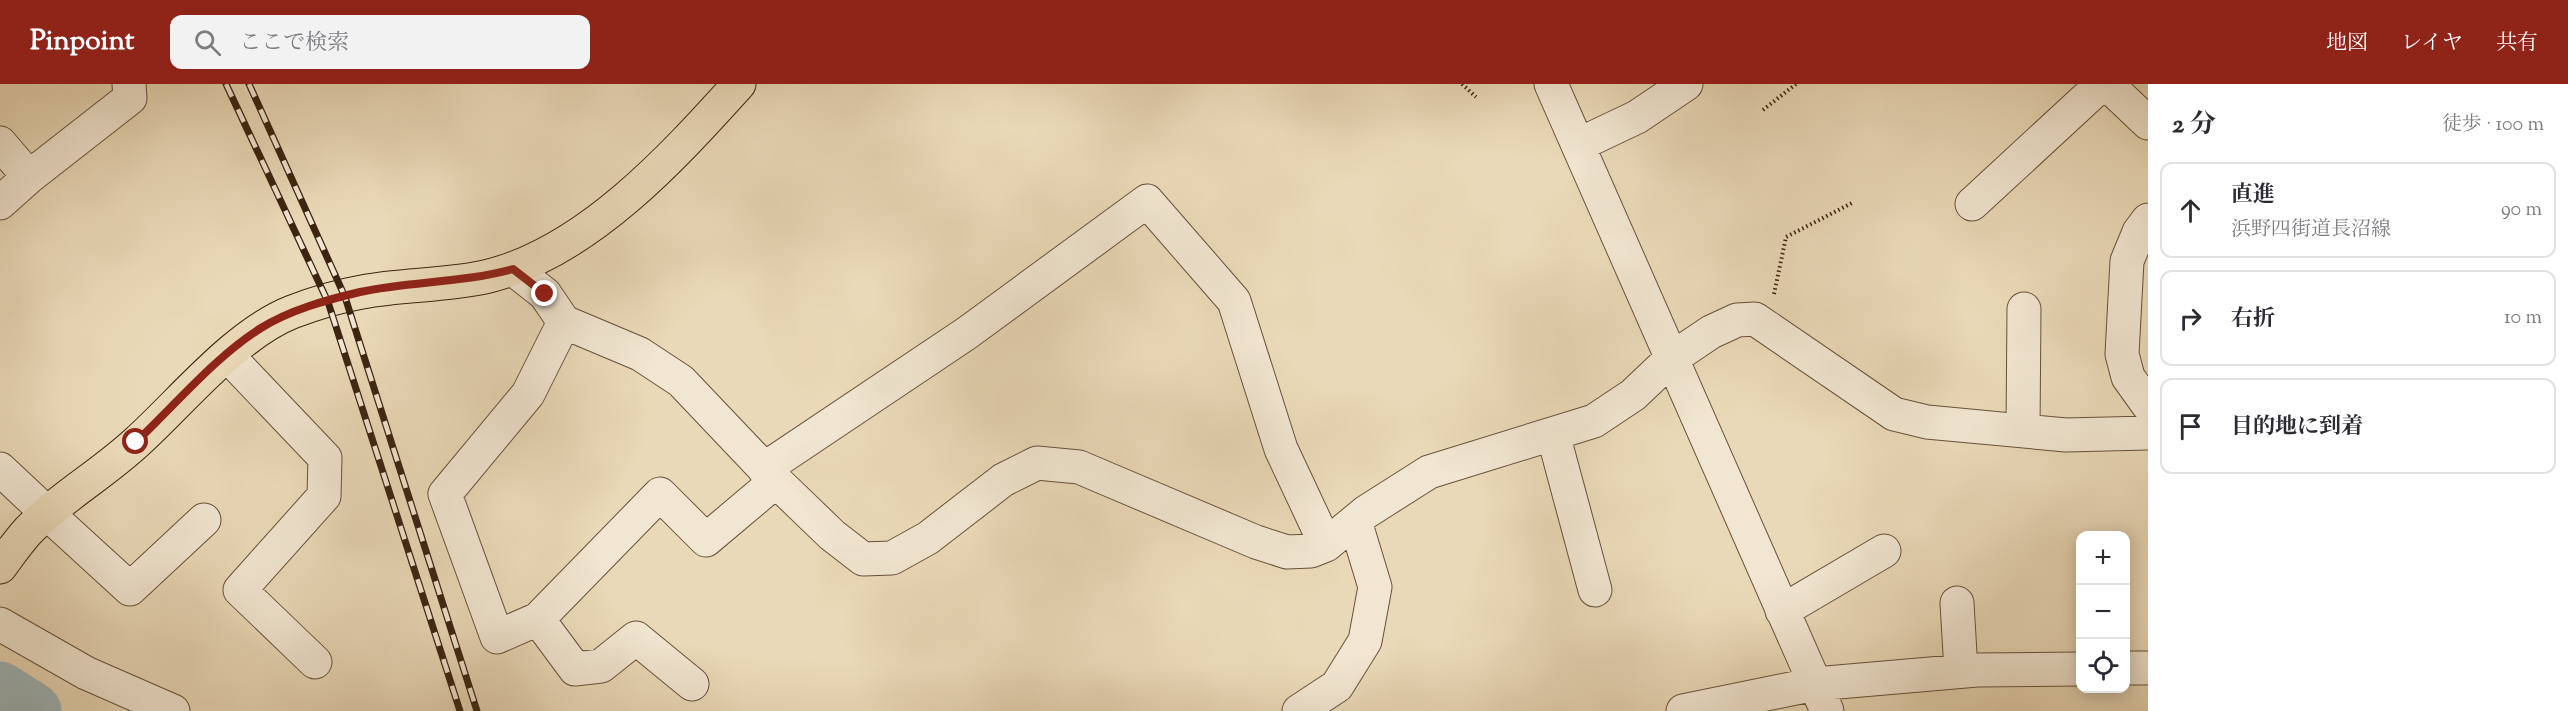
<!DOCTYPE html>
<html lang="ja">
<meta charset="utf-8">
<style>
body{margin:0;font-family:"Sorts Mill Goudy","Noto Serif JP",serif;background:#f2f2f3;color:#2b2b33}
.controls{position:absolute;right:18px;bottom:18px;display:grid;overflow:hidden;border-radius:12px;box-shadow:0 3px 15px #0003}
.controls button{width:54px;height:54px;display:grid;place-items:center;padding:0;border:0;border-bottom:2px solid #e1e1e2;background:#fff;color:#2b2b33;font:30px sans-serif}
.stop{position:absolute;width:18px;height:18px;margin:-14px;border:4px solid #8f2418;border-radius:50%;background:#fff}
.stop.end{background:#8f2418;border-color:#fff;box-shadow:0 2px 6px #0008}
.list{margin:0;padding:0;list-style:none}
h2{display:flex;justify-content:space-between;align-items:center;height:78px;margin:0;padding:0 24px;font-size:26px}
h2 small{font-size:20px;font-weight:400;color:#7c7c81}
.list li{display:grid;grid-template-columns:39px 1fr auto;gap:18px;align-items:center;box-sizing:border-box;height:96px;margin:0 12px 12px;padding:0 12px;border:2px solid #e1e1e2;border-radius:12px}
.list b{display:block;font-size:22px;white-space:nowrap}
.list p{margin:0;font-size:20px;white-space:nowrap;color:#7c7c81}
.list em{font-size:20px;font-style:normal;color:#7c7c81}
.icon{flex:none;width:33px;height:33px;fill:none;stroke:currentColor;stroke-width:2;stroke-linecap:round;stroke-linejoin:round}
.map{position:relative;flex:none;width:2148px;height:627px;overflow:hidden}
header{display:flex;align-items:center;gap:36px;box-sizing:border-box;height:84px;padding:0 30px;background:#8f2418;color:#fff}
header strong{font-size:28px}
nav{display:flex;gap:33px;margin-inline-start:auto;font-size:21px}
.search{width:420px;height:54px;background:#f2f2f3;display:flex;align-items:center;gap:15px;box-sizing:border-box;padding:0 21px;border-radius:12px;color:#7c7c81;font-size:22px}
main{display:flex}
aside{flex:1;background:#fff}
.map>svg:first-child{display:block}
</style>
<header>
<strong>Pinpoint</strong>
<div class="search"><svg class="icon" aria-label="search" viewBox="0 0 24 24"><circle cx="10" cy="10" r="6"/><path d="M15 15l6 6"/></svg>ここで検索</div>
<nav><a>地図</a><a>レイヤ</a><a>共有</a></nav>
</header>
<main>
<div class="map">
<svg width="2148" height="627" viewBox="0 0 2148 627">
<rect width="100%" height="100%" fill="#ead9b8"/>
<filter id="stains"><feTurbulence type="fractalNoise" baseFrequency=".00333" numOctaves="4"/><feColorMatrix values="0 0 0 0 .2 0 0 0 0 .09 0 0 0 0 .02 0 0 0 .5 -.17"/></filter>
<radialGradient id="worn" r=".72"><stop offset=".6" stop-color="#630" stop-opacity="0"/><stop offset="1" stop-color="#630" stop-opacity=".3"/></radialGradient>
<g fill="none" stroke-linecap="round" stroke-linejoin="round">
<!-- river -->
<path stroke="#9eb7ba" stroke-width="57" d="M0,606L33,627"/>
<defs>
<path id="minor" d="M1551,0L1827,627
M2107,0L2148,39
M0,59L29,93L0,119
M1578,61L1637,33L1686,0
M29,93L130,14L129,0
M1972,120L2102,0
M2148,136L2139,148L2127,177L2122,270L2128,293L2148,321
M513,185L545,210L564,238L640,270L681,297L776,397L832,451L863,475L892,474L928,454L1003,396L1037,379L1079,383L1256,458L1287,468L1311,467L1326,461L1366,428L1429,388L1594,337L1633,311L1671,275L1711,248L1737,236L1755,235L1894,330L1927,338L2066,351L2148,349
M564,238L528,310L445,410L497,553L538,535L660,410L706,456L776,397
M228,272L325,374L324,412L240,506L315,578
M2023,346L2024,225
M1553,350L1595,506
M764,385L967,249L1147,117L1234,217L1281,365L1326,461
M48,430L130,505L204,436
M1957,519L1961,587
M1782,527L1884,467
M538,535L575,585L601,582L636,554L692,600
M0,540L86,589L173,627
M2126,584H2148
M1299,627L1337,602L1365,557L1375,503L1355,437
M1683,627L1815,600L1977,586L2080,585"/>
<path id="tertiary" d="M0,385L48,430"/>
<path id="primary" d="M0,483C9,471 18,458 28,447C61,413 104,389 138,357C182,317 236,250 292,228C313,220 339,212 362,208C403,200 448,202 489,192C588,167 673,73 739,0"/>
</defs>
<!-- minor casing -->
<use href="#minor" stroke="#68513b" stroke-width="35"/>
<!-- tertiary casing -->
<use href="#tertiary" stroke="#68513b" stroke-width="35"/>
<!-- primary casing -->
<use href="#primary" stroke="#3c2411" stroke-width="35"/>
<!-- path -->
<path stroke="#3c2411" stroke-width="4" stroke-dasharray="1.5 3" stroke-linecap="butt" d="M1462,0L1476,13
M1763,26L1796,0
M1774,210L1786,153L1854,118"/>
<!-- minor -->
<use href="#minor" stroke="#f1e6d1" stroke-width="33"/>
<!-- tertiary -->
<use href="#tertiary" stroke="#f1e6d1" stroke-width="33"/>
<!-- primary -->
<use href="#primary" stroke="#ead9b8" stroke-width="33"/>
<defs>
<path id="rail" d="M226,0L328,218L460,627
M249,0L345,213L477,627"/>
</defs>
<!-- rail casing -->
<use href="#rail" stroke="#3c2411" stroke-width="7"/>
<!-- rail -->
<use href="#rail" stroke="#f1e6d1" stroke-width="4.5" stroke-dasharray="14" stroke-linecap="butt"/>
</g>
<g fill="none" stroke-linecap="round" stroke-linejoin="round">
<!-- route -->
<path stroke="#8f2418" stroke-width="8" d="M136,358C175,321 216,272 261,244C290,226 326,216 360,208C410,197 463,199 513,185L545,210"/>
</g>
<rect width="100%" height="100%" filter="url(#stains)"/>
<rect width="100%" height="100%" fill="url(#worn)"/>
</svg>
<div class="controls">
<button>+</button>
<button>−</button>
<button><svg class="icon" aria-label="locate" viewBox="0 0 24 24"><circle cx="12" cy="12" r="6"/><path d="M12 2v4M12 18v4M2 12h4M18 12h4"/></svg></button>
</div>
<div class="stop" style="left:136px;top:358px"></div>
<div class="stop end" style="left:545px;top:210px"></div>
</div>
<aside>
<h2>2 分<small>徒歩 · 100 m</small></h2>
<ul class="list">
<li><svg class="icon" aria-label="ahead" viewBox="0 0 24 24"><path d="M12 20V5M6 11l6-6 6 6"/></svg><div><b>直進</b><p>浜野四街道長沼線</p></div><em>90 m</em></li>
<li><svg class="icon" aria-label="right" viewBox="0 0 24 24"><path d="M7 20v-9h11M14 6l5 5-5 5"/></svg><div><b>右折</b></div><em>10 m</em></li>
<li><svg class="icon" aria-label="arrive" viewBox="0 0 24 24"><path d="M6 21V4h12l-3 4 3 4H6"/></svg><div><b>目的地に到着</b></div></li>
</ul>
</aside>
</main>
